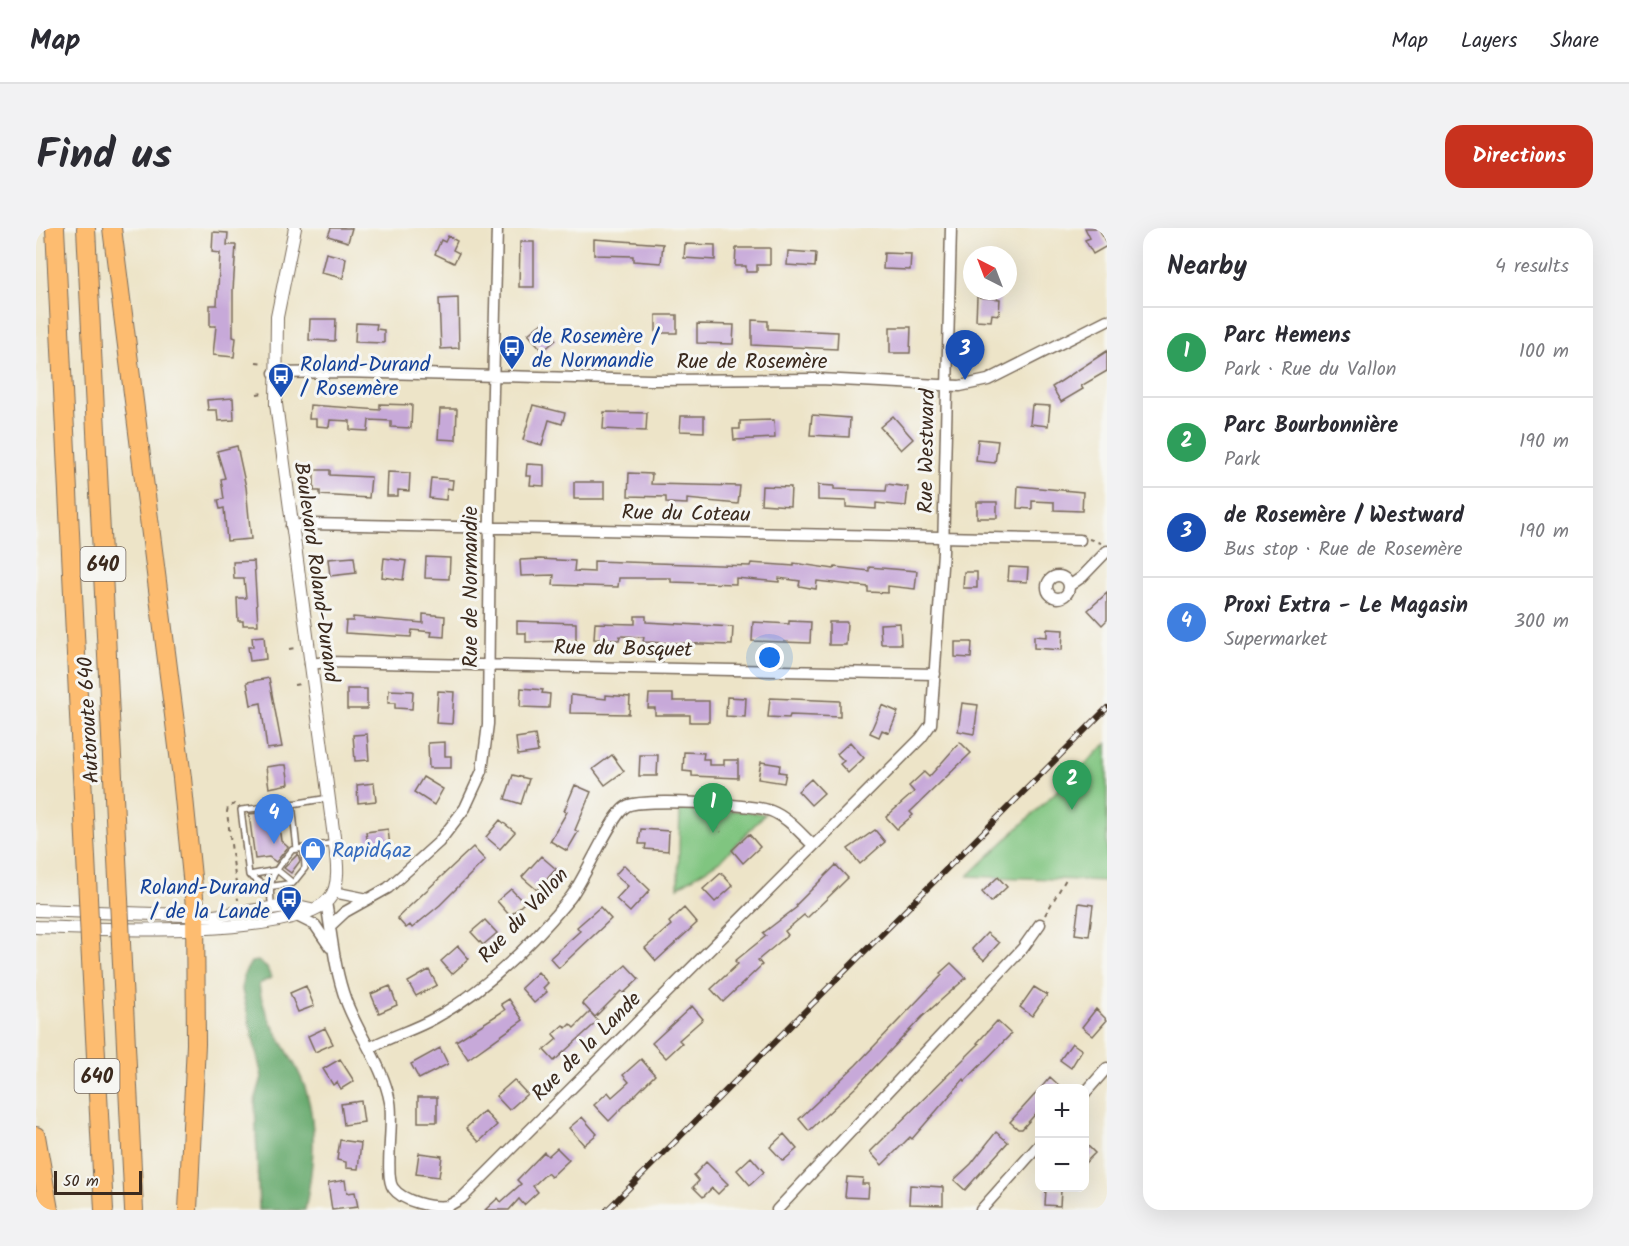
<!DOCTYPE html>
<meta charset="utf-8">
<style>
body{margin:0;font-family:Kalam,sans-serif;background:#f2f2f3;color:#2b2b33}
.controls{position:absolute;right:18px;bottom:18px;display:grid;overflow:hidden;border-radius:12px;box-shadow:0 6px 24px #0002}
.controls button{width:54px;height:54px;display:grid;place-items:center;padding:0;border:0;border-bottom:2px solid #e1e1e2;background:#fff;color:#2b2b33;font:30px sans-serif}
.compass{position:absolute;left:927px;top:18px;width:54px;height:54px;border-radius:50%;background:#fff;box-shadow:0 6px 24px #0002;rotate:318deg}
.scale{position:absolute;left:18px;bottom:15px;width:88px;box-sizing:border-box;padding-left:6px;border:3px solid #3b2a1e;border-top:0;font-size:16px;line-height:21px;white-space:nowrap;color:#3b2a1e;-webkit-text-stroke:4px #f6f6f2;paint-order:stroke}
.you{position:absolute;left:734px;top:430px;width:21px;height:21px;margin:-15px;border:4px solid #fff;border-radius:50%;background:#1a73e8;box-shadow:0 0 0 9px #1a73e833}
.badge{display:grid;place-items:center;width:39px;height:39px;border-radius:50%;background:#c8321e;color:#fff;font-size:20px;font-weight:700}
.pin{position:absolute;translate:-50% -50px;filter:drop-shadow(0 2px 3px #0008)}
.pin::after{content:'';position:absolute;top:32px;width:21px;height:18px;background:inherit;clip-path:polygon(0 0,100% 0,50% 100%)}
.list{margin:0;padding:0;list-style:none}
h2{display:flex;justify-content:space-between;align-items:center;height:78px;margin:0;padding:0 24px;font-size:26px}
h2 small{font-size:20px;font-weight:400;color:#7c7c81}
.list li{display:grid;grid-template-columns:39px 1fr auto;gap:18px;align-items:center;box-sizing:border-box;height:90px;padding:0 24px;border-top:2px solid #e1e1e2}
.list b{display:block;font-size:22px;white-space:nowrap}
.list p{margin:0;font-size:20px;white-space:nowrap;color:#7c7c81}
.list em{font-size:20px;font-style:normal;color:#7c7c81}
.map{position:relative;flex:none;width:1071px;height:982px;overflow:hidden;border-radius:18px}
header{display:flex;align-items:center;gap:36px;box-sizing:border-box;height:84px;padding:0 30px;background:#fff;border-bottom:2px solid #e1e1e2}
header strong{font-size:28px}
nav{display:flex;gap:33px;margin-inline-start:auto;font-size:21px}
.intro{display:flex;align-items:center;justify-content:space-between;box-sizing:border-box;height:144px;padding:0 36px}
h1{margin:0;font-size:42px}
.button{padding:15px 27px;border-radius:18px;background:#c8321e;color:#fff;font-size:21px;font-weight:700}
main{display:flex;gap:36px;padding:0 36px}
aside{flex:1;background:#fff;border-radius:18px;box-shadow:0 6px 24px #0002}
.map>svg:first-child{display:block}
</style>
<header>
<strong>Map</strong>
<nav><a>Map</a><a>Layers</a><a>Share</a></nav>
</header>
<div class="intro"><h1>Find us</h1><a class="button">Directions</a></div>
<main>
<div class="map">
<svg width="1071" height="982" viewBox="0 0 1071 982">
<rect width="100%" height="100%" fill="#f6f6f2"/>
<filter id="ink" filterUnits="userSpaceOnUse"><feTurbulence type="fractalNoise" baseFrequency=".0167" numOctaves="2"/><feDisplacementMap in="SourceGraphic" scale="12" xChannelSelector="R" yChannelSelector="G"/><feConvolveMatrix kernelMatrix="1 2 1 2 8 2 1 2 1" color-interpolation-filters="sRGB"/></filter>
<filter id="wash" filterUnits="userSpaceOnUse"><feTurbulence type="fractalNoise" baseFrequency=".008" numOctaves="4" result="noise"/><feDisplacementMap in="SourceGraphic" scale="24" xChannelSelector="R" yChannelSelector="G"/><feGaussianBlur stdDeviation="1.35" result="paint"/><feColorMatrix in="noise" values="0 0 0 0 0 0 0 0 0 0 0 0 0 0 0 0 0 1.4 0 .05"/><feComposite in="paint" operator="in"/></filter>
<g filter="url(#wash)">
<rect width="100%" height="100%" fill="#ede4c8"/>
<!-- green -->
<path fill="#80c580" stroke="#5e784f" stroke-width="1.5" d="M1071,515V653L932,648Z
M644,581L706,583L729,586L685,632L642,659Z"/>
<!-- forest -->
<path fill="#68aa6e" stroke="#526a46" stroke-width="1.5" d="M222,733L231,740L235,750L223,756C226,789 248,814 262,843C284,886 278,936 269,982H223L219,873L226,849L206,762L207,748L215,734Z"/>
<g id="blocks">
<!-- building -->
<path fill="#c7a9d9" d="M295,0H316L312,14L292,8Z
M1049,0H1063L1071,18L1057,26L1049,12L1054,10Z
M177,4L192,5L191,17H200L197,62V109L200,110L198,129L177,127L180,98H174V77H181L184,25L176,24Z
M412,8L421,13L417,22L423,25L418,35L399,26L405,12L409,14Z
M558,11L627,16L625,35L597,33V28L558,27Z
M484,14H498V59H483Z
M649,16L679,17V32L648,30Z
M700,20H734V37H721V44H710V38H699Z
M752,23L780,25L779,39L751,37Z
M290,25L310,30L307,50L285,45Z
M848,25L875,26L874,42L847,41Z
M941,69L964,71L963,87L956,86L955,93L940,92Z
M422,70L423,120L405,121L403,71Z
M620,87H641V105H620Z
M274,91H300L299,113L273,112Z
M716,92L732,93V101L802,104L801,121L716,117Z
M320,95L341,96L340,101L348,102V115L319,114Z
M506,95L520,112L507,123L492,106Z
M661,96L698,97L697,116L661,115Z
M854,99H875L874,125H854Z
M1071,123V143L1045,158L1047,161L1025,174L1016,159Z
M197,170L198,192L182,193L181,182H172L171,172Z
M344,176L376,177L375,200L355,199V193L333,192L332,203L314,202V193L294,192L293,199L280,198V191H273L274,177L344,182Z
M497,177L529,185L526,196L513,192L506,217L487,212Z
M996,177L1014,178L1012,198L994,196Z
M404,181H421L420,212L402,211Z
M568,184L611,185L610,203L567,201Z
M776,187L814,190L813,209L774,207Z
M645,188H668V204L644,203Z
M857,188L877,211L865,222L844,199Z
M738,192L739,210L698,212L697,201H704V193Z
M942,211L962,213L959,235L940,233Z
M201,218L210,259L215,311L191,313L188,280L184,281L182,272L188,271L185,251L189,250L181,223Z
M491,236L508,237V258L494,257L495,248H490Z
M278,242H294V247L335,249L333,270L284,267V263H278Z
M352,244L374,245L373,263L362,262V268H351Z
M593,245L616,246L615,256L704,258L702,276L651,271V276L630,275V269L592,268Z
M395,250L417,252L416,261L411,260L410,272L393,270Z
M538,254H568V271H538Z
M851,256L872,259L870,278L840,275V281L810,279V273L782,272V257L798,258V261L850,263Z
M726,258L755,259L754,278L725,276Z
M982,258L1047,264L1046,283L1018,282V274L996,273V281L981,280Z
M941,274H961V290H941Z
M318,329L320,345L294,348L292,331Z
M390,329L414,330L413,351L389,350Z
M348,330L370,333L367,352L346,349Z
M504,331L539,333L538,343L558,344V333L714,338L715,335L758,338V335L798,341L799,339L833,343V339L881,343L879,361L852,358V365L832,364V359L781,353L780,361L763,358L764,353L743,350V354L700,350V356L635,354V350H583L582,359L517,357L518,347L485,348L484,332Z
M218,333L222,397H207V393H202L201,370H210L208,351H198L197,334Z
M973,339L992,340L991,354L972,353Z
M928,344H941V360H927Z
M1071,365V392L1066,397L1052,382Z
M387,386L409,388L408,409L395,408L396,404L376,402L375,409L309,405L310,393H317V389L387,395Z
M599,388H610V394L697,399L696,417L607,414L608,409L584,408L583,412L558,411L559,395L599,396Z
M481,393L540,395V413L490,414V405H481Z
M753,393L775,394L774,415L716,413L717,394L753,396Z
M793,394H811L810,417H793Z
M864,395L865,416H845L844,396Z
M1011,401L1027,402L1026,422L998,420V408L1011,409Z
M228,408L230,431L214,433L212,419H217L216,409Z
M919,414H936L935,430L919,429Z
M233,450L246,519L231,521L225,475L215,477L211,454Z
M485,460L507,462L506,465L514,466L513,480L484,479Z
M311,461H331V481H311Z
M353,462L377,463L376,481L359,480V475H352Z
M402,463L418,464L416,496L400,495Z
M613,466H637V473H673V494H654V487H619V480H612Z
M535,467L570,471V467L594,469L593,486L534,485Z
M691,469L710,470L709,489L690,488Z
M734,470L804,473V489L754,487L753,490L732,489Z
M926,475L942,477L938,506L922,503Z
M846,477L862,484L853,505L846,502L843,509L834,505Z
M331,506L333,532L319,533L317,507Z
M499,507L502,524L482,527L480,510Z
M409,514V528H415V540H393L392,515Z
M814,514L828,530L812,545L804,536L808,533L801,526Z
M924,514L935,525L874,584L877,587L861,601L850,589L878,564L873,558L888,544L893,549Z
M648,524L668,525L667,531H673V537H688V532H702V550L656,548V544L647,543Z
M576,527L588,543L569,557L557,541Z
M604,527H622L621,548H603Z
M725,534L744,537L743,544L750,545L748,555L722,551Z
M244,537H250L253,556L233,560L230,539Z
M477,547L493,551L485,576L469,571Z
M387,549L407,561L398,577L378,564Z
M775,551L788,565L775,577L762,563Z
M338,555L340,573L322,575L321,557Z
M539,557L555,564L539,602L542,604L531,623L514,613L531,584L528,583Z
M241,583L245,613L252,619L240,634L233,629L219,631L213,586Z
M464,592L479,604L464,621L450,609Z
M352,601L354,619L341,621V617L332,618L330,604Z
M605,601L633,603L632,623L609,621L610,616H603Z
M839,602L849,614L824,636L812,621Z
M713,606L724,619L707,635L696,622Z
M437,619L449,632L404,677L376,700L374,697L370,700L361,690Z
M262,626L264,633L255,645L248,640Z
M505,628L520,641L501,662L486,649Z
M588,637L614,662L594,684L580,671L592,658L579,647Z
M800,637L812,650L771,690L768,687L749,703L752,707L722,732L726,737L687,774L675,761L702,736L699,733L730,708L727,705L761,679L760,677Z
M685,645L697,658L679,674L667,661Z
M962,649L971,659L955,674L946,664Z
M475,661L488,675L474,688L461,673Z
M1043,675L1057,677L1053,708L1039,706Z
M564,679L575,691L523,740L514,730L544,703L541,699Z
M648,680L661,695L620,733L609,720L635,697L633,694Z
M449,692L461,705L447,717L435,704Z
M951,705L963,715L948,732L936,721Z
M422,718L433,731L416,746L405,733Z
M915,735L930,750L886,789L821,858L773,903L763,891L820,837L906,747L904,745Z
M590,737L603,751L588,765L585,763L559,789L546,775Z
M393,742L401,757L380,768L372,754Z
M502,744L512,755L507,760L511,764L498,775L485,760Z
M270,758L278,778L262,784L254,765Z
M354,758L361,777L343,785L335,766Z
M998,759L1011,767L996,788L984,779Z
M473,771L487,792L432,831L420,813L469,782L465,776Z
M656,778L667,791L643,812L646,815L630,830L616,815Z
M1060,781L1071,792L1057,808L1046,799Z
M554,784L562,793L518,833L508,822L521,811L517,806L527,797L530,800L534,796L538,800Z
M961,793L975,806L929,853L928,851L876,911L874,909L846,937L834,924L943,816L941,815Z
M289,800L297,816L279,824L272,808Z
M1036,815L1046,822L1035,840L1024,832Z
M404,820L412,836L383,851L375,836Z
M304,831L318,853L305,861L301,854L297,857L287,841Z
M605,831L619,847L573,893L558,877L572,864L576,869L593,854L587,847Z
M1014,849L1027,861H1004Z
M478,852L491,866L473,882L460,868Z
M1004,861V881L986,901H982L974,894Z
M382,869H401V894H382Z
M325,873L328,894L308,897L305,876Z
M448,883L461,897L443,914L430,900Z
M546,889L561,906L548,917L533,900Z
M960,904L972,914L929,962L918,952L935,936Z
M748,906L761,921L747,933L734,919Z
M304,912L325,915L322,941L310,940V934L301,932Z
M1048,914L1059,925L1048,936Z
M521,920L533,932L515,949L511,945L497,958L502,964L488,977L483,971L473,982H449L462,970L465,974L485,956L481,952L508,924L512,928Z
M383,925L406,928L403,949L380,946Z
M715,929L728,944L714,957L701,942Z
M670,934L692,956L682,966L676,960L667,969L657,959L663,953L658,947Z
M811,949L827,950L826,956H833L832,970L809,969Z
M309,952L311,965L319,964L322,979L296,982L292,955Z
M874,957L907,959V977L873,976Z
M1010,961L1025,962L1024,978L1009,977Z"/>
</g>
</g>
<g filter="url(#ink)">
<use href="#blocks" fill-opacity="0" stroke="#796b5a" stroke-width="1.5"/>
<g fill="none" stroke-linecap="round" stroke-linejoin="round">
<defs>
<path id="service" d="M256,576L205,582L213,647L232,659L257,655L269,640L268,620
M261,621L256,576L293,570
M213,647L241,642L257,655
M236,681C231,648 237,646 256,622L299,615"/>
<path id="minor" d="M238,145L307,144L615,152L784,151L924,158L952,152L1071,92
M255,298L275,296L1044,312
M1011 359a11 11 0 1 1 22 0a11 11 0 1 1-22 0Z
M1033,358L1046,349L1071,323
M274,436L291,434L899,446
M297,664L332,671
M290,674C296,708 298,740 310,773C323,808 347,837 354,874C358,895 348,948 357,960C367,974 396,980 412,978L426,970L885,510L895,496L907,324L915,0
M261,688L279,697L294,719
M294,698L309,684L352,660L403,614L429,580L446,543L452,496L454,284L461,0
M333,820C355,808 378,802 399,790C451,761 497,715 534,670C549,651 576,585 591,578C606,570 717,576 735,583C751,589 764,605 777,617
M1048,866L1071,840
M741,982L987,720L1004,696
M945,982L1004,916"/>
<path id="tertiary" d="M0,682L178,688L257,677L275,681
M0,699C54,701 259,711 293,671C306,657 300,627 298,609L240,176L241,89L259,0"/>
<path id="motorway" d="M19,0L52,670
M50,0L83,671
M76,0L146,550L159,679L160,816L152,982
M54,713L68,982
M85,715L98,982
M0,908L13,982"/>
</defs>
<!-- service casing -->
<use href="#service" stroke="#796b5a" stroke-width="8"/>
<!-- minor casing -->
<use href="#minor" stroke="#796b5a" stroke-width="13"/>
<!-- tertiary casing -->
<use href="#tertiary" stroke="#796b5a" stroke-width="14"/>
<!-- motorway casing -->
<use href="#motorway" stroke="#796b5a" stroke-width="20"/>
<!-- path -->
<path stroke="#796b5a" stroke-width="2" stroke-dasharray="4.5 4.5" stroke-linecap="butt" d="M220,134L229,135
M221,166L227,165
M1053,311L1065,315
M253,421L260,420
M258,457L265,456
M199,576L192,579L191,584L202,672
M677,588L678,596L685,604
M1009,687L1030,651"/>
<!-- service -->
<use href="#service" stroke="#fff" stroke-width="5"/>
<!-- minor -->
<use href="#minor" stroke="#fff" stroke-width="10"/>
<!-- tertiary -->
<use href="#tertiary" stroke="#fff" stroke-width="12"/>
<!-- motorway -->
<use href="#motorway" stroke="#fdbc70" stroke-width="18"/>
<defs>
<path id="rail" d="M571,982L1071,480"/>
</defs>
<!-- rail casing -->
<use href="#rail" stroke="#3b2a1e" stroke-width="6"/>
<!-- rail -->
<use href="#rail" stroke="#f6f6f2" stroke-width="4" stroke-dasharray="11" stroke-linecap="butt"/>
<defs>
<path id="motorway-bridge" d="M52,670L54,713
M83,671L85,715"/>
</defs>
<!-- motorway-bridge casing -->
<use href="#motorway-bridge" stroke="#796b5a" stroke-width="20" stroke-linecap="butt"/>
<!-- motorway-bridge -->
<use href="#motorway-bridge" stroke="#fdbc70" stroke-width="18"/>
</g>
</g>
<!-- icons -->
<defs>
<symbol id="bus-pin" viewBox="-11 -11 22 30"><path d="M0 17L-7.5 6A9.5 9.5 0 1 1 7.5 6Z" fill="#1a4fb4" stroke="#f6f6f2"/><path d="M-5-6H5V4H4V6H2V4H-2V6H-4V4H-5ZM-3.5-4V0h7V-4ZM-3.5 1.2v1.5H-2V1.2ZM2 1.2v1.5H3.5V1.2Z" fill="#fff"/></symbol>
<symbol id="shop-pin" viewBox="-11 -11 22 30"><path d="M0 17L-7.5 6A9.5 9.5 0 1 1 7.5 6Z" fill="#3f7fe0" stroke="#f6f6f2"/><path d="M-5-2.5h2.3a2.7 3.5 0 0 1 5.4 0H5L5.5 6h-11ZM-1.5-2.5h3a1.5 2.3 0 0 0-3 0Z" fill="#fff"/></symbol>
</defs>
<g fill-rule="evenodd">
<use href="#bus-pin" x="461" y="105" width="30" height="40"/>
<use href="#bus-pin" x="230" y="133" width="30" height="40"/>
<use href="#shop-pin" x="262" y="607" width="30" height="40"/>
<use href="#bus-pin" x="238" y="656" width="30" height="40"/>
</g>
<g text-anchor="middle" stroke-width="6" stroke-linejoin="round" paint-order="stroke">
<!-- shield labels -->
<g fill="#f6f6f2" stroke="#73675e" stroke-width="1.5">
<rect x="44.5" y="319" width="45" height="34" rx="4.5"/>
<rect x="38.5" y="831" width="45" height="34" rx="4.5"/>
</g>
<g font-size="20" font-weight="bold" fill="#3b2a1e">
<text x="67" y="343">640</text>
<text x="61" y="855">640</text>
</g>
<!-- transit labels -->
<g font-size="21" fill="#164399" stroke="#f6f6f2" text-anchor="start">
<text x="496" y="115">de Rosemère /<tspan x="496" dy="24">de Normandie</tspan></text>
<text x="264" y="143">Roland-Durand<tspan x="264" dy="24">/ Rosemère</tspan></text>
<text x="234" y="666" text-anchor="end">Roland-Durand<tspan x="234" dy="24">/ de la Lande</tspan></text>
</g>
<!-- street labels -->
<g font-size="21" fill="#3b2a1e" stroke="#f6f6f2">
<text x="716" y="140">Rue de Rosemère</text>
<text transform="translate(890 223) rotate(-89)" y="7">Rue Westward</text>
<text transform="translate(650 285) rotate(1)" y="7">Rue du Coteau</text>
<text transform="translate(281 344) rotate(82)" y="7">Boulevard Roland-Durand</text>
<text transform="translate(434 359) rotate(-90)" y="7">Rue de Normandie</text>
<text transform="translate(587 420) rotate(1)" y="7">Rue du Bosquet</text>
<text transform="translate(52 492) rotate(-93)" y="7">Autoroute 640</text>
<text transform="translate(487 687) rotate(-47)" y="7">Rue du Vallon</text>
<text transform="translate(550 818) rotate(-45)" y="7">Rue de la Lande</text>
</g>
<!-- shop labels -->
<g font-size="21" fill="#366cbe" stroke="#f6f6f2" text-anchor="start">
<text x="296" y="629">RapidGaz</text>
</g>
</g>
</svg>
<div class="controls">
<button>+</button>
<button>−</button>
</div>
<svg class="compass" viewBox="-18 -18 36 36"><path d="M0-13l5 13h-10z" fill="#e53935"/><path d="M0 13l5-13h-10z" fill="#7c7c81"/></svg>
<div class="scale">50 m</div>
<div class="you"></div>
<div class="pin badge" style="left:677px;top:605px;background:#2e9e5b">1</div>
<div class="pin badge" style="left:1036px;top:582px;background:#2e9e5b">2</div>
<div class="pin badge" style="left:929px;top:152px;background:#1a4fb4">3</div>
<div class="pin badge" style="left:238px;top:616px;background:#3f7fe0">4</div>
</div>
<aside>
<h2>Nearby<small>4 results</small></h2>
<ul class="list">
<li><span class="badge" style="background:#2e9e5b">1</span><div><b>Parc Hemens</b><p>Park · Rue du Vallon</p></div><em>100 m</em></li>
<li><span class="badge" style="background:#2e9e5b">2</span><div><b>Parc Bourbonnière</b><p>Park</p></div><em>190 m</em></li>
<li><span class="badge" style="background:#1a4fb4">3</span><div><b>de Rosemère / Westward</b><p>Bus stop · Rue de Rosemère</p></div><em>190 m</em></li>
<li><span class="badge" style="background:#3f7fe0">4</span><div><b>Proxi Extra - Le Magasin</b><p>Supermarket</p></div><em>300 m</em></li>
</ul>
</aside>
</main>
